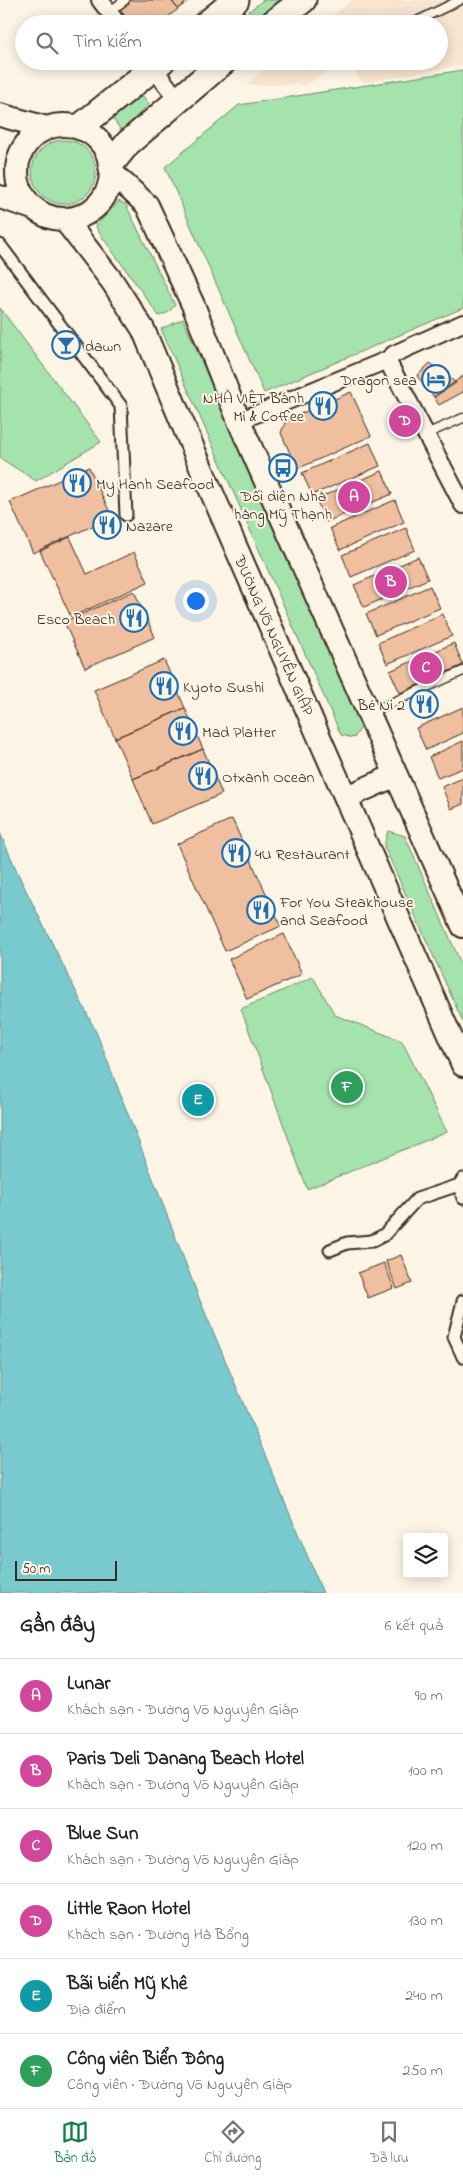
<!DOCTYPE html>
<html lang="vi">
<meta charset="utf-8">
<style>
body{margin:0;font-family:"Indie Flower",sans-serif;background:#f2f2f2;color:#202124}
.controls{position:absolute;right:15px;bottom:15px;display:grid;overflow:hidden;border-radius:5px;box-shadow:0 2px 12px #0003}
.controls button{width:45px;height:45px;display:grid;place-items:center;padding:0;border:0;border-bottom:1px solid #e0e0e0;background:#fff;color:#202124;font:25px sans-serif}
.scale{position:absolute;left:15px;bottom:12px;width:102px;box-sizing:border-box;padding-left:5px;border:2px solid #3b2a1e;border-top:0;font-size:14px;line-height:18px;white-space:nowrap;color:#3b2a1e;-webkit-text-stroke:4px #fcf5e5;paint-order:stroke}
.you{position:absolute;left:195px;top:600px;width:18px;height:18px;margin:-12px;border:4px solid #fff;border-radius:50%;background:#1a73e8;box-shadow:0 0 0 8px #1a73e833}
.badge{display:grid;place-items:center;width:32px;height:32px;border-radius:50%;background:#0b8043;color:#fff;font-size:16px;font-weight:700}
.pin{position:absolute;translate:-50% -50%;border:2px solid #fff;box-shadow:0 1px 5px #0006}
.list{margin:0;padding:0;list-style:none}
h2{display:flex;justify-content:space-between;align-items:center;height:65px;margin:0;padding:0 20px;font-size:21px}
h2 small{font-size:16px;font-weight:400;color:#757577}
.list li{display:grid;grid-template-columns:32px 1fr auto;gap:15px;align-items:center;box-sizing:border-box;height:75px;padding:0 20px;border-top:1px solid #e0e0e0}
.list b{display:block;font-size:19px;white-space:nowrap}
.list p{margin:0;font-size:16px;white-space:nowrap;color:#757577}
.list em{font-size:16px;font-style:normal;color:#757577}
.icon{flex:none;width:28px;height:28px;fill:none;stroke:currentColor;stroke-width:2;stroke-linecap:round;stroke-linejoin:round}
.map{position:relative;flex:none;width:463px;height:1593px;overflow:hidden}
.search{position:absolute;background:#fff;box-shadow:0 2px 12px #0003;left:15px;right:15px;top:15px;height:55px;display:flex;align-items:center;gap:12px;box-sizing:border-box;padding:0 18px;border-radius:28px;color:#757577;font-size:19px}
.sheet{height:515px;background:#fff}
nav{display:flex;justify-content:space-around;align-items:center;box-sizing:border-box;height:70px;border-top:1px solid #e0e0e0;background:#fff;font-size:14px;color:#757577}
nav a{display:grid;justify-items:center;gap:2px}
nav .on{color:#0b8043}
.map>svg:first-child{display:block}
</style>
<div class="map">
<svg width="463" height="1593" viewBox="0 0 463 1593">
<rect width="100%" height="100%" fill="#fcf5e5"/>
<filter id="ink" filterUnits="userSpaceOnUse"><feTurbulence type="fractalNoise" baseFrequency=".02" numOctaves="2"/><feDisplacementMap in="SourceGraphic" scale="10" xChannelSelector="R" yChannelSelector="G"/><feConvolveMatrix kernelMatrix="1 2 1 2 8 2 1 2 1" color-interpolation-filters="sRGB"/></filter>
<g filter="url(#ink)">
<!-- built -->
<path fill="#f8e5d0" d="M352,0H463V65L363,83L348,61H439V24H322Z
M275,61H343L306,85H246Z"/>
<!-- green -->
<path fill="#a4e3ac" stroke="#708665" d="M263,0H282L252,24H233Z
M463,70V308L264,393L165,167L239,105Z
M143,96L149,104L133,120L129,130L122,132L111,116L113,110L124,108Z
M32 172a32 32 0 1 1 64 0a32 32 0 1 1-64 0Z
M119,201L126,205L175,305L169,312L159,316L98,231L96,226Z
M0,308L101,442L36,481L0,458Z
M183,319L362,726L354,738L341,735L161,329Z
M388,831L405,836L463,968V1022L384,846Z
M313,977L335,1015L402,1041L447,1132L307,1189L241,1009Z"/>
<!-- water -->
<path fill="#79cacf" stroke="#608a88" d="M0,833L20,878L97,1034L199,1298L323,1593H0Z"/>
<!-- building -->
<path fill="#efbf9f" stroke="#3b2a1e" d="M127,0H171L178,9L159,24H132L118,8Z
M171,0H189L178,9Z
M430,363L456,383L434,397L417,376Z
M463,376V392L439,405L434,397Z
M351,392L371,436L297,469L281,433L286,420Z
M370,443L380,466L312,495L302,473Z
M89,467L112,517L33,553L10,502Z
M382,471L392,494L326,522L316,499Z
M395,500L404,522L340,550L330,528Z
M406,528L415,550L351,577L342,555Z
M70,537L87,574L134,552L148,582L71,617L40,551Z
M418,557L428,579L364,607L354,585Z
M430,586L440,608L376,635L366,614Z
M134,591L155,637L85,668L64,622Z
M442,614L452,636L387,664L378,643Z
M454,643L463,665L400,693L390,671Z
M164,660L185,708L115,738L94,690Z
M463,707V733L426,750L416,728Z
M185,708L203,749L133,779L115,738Z
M463,741V768L438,778L429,757Z
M203,749L222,794L152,824L133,779Z
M463,778V804L451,809L442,787Z
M232,819L281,926L225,951L177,844Z
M284,934L302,974L247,999L229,959Z
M401,1255L412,1283L397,1289L386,1261Z
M384,1263L394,1288L368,1298L358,1273Z"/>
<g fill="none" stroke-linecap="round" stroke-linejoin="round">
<defs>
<path id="service" d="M109,12L125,0
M411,24L460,0
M426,434L463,418
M371,712L463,671"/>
<path id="pedestrian" d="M0,245L121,406L126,515
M459,1185L463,1198
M330,1250L347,1243L372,1241L384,1235L417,1199L459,1185L463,1179
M463,1301L454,1337L463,1357"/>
<path id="minor" d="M100,0L118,24
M148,61L178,100
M387,360L463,505
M239,421L387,360L394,354L463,323"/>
<path id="secondary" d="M0,115L47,128
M17 172a47 47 0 1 1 94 0a47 47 0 1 1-94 0Z
M111,172L147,205L194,307L239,421L463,926
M0,197L33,208
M64,219L112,281L143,329L205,477L463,1065
M347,797L396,775"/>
<path id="primary" d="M206,24L236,0
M272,24L303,0
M80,127L162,61
M111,164L128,143L224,61"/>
</defs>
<!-- service casing -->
<use href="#service" stroke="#3b2a1e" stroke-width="11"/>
<!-- pedestrian casing -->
<use href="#pedestrian" stroke="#3b2a1e" stroke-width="15"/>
<!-- minor casing -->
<use href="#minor" stroke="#3b2a1e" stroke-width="20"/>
<!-- secondary casing -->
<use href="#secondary" stroke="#3b2a1e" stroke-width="26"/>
<!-- primary casing -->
<use href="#primary" stroke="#3b2a1e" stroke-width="29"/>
<!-- service -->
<use href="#service" stroke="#fcf5e5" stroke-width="8"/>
<!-- pedestrian -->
<use href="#pedestrian" stroke="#fcf5e5" stroke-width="11"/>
<!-- minor -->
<use href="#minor" stroke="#fcf5e5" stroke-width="16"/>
<!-- secondary -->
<use href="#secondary" stroke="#fcf5e5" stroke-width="22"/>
<!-- primary -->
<use href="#primary" stroke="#fcf5e5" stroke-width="25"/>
</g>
</g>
<!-- icons -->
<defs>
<symbol id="bar-ring" viewBox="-11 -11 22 22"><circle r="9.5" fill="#fcf5e5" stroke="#1f6fb2" stroke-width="1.5"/><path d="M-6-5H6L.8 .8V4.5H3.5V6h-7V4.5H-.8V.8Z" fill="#1f6fb2"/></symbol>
<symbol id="hotel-ring" viewBox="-11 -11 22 22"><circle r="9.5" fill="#fcf5e5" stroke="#1f6fb2" stroke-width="1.5"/><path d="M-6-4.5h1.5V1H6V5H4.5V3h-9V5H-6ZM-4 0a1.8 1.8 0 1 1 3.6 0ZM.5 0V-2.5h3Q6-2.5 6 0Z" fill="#1f6fb2"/></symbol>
<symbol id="restaurant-ring" viewBox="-11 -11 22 22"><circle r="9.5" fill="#fcf5e5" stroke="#1f6fb2" stroke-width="1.5"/><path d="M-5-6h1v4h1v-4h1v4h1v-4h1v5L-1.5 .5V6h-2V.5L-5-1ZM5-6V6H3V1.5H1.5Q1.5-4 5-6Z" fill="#1f6fb2"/></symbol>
<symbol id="bus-ring" viewBox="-11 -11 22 22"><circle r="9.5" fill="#fcf5e5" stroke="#1f6fb2" stroke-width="1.5"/><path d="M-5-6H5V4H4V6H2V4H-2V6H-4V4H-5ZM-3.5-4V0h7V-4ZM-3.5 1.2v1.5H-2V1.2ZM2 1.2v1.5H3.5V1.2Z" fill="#1f6fb2"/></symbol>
</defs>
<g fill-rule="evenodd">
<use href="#bar-ring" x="50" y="329" width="32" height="32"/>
<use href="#hotel-ring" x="420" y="363" width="32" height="32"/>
<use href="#restaurant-ring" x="307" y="390" width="32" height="32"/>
<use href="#bus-ring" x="267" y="452" width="32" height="32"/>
<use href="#restaurant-ring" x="61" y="467" width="32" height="32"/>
<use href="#restaurant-ring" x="91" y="509" width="32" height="32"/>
<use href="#restaurant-ring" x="118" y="602" width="32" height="32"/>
<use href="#restaurant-ring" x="148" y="670" width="32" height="32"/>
<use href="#restaurant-ring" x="408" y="688" width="32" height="32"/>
<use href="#restaurant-ring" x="167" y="715" width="32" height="32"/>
<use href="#restaurant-ring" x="187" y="760" width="32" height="32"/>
<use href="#restaurant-ring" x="220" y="837" width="32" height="32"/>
<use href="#restaurant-ring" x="245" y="894" width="32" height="32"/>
</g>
<g text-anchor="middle" stroke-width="4" stroke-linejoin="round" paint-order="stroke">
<!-- poi labels -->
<g font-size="16" fill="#3b2a1e" stroke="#fcf5e5" text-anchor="start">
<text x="85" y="351">dawn</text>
<text x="417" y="385" text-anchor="end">Dragon sea</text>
<text x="304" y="403" text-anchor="end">NHÀ VIỆT Bánh<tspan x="304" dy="18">Mì &amp; Coffee</tspan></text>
<text x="96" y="489">My Hanh Seafood</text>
<text x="283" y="501" text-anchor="middle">Đối diện Nhà<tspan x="283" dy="18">hàng Mỹ Thạnh</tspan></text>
<text x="126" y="531">Nazare</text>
<text x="115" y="624" text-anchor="end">Esco Beach</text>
<text x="183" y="692">Kyoto Sushi</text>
<text x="405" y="710" text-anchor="end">Bé Ni 2</text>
<text x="202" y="737">Mad Platter</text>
<text x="222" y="782">Otxanh Ocean</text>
<text x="255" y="859">4U Restaurant</text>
<text x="280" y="907">For You Steakhouse<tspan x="280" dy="18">and Seafood</tspan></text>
</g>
<!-- street labels -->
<g font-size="16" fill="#3b2a1e" stroke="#fcf5e5">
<text transform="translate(275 635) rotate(66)" y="6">ĐƯỜNG VÕ NGUYÊN GIÁP</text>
</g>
</g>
</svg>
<div class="controls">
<button><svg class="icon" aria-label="layers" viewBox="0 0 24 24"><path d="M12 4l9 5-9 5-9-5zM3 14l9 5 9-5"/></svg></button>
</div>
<div class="scale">50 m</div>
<div class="you"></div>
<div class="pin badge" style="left:354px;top:497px;background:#d1479c">A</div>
<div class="pin badge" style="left:391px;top:582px;background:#d1479c">B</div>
<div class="pin badge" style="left:426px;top:668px;background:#d1479c">C</div>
<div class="pin badge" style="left:405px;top:421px;background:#d1479c">D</div>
<div class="pin badge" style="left:198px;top:1100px;background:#0f9aa8">E</div>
<div class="pin badge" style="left:347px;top:1087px;background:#2e9e5b">F</div>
<div class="search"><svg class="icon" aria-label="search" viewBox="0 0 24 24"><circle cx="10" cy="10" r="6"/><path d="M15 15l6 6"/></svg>Tìm kiếm</div>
</div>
<section class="sheet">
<h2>Gần đây<small>6 kết quả</small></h2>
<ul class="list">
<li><span class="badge" style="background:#d1479c">A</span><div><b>Lunar</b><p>Khách sạn · Đường Võ Nguyên Giáp</p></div><em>90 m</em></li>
<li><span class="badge" style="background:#d1479c">B</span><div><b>Paris Deli Danang Beach Hotel</b><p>Khách sạn · Đường Võ Nguyên Giáp</p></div><em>100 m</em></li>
<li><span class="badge" style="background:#d1479c">C</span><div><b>Blue Sun</b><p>Khách sạn · Đường Võ Nguyên Giáp</p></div><em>120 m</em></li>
<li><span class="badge" style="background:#d1479c">D</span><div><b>Little Raon Hotel</b><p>Khách sạn · Đường Hà Bổng</p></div><em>130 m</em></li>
<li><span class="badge" style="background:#0f9aa8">E</span><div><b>Bãi biển Mỹ Khê</b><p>Địa điểm</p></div><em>240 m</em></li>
<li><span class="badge" style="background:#2e9e5b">F</span><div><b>Công viên Biển Đông</b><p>Công viên · Đường Võ Nguyên Giáp</p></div><em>250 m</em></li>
</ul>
</section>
<nav>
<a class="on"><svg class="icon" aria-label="map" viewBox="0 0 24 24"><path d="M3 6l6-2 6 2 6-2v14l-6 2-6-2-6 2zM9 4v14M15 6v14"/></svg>Bản đồ</a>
<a><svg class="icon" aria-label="directions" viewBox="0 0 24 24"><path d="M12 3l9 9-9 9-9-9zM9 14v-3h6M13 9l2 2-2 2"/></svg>Chỉ đường</a>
<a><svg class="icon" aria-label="saved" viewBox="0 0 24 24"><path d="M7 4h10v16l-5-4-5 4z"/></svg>Đã lưu</a>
</nav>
